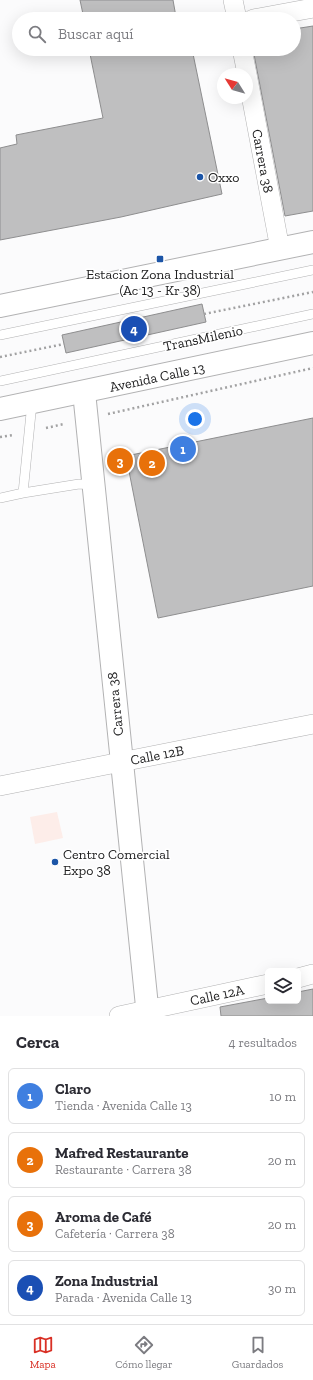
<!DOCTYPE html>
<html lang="es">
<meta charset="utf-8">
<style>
body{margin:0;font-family:"Zilla Slab",serif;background:#f7f7f7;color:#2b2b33}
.controls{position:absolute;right:12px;bottom:12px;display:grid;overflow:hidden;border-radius:6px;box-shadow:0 4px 16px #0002}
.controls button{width:36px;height:36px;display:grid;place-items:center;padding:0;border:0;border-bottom:1px solid #e1e1e2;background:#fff;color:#2b2b33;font:20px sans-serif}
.compass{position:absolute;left:217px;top:68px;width:36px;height:36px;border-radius:50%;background:#fff;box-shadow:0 4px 16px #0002;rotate:307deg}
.you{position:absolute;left:195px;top:419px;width:14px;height:14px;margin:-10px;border:3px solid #fff;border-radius:50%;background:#1a73e8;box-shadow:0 0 0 6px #1a73e833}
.badge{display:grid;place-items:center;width:26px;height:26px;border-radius:50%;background:#d93025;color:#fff;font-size:13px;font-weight:700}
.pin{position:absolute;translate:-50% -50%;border:2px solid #fff;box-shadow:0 1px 4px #0006}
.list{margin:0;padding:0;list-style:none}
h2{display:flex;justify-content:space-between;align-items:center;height:52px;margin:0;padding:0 16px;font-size:17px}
h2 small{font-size:13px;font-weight:400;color:#7c7c81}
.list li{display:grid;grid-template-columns:26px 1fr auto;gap:12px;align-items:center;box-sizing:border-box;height:56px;margin:0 8px 8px;padding:0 8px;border:1px solid #e1e1e2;border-radius:6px}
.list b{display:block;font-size:15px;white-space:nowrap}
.list p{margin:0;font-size:13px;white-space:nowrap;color:#7c7c81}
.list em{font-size:13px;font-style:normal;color:#7c7c81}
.icon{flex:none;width:22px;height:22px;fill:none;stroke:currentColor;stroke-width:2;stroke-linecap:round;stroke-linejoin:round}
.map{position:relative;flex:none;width:313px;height:1016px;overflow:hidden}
.search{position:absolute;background:#fff;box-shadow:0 4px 16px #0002;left:12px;right:12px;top:12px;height:44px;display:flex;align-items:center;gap:10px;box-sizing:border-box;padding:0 14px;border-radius:22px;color:#7c7c81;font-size:15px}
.sheet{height:308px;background:#fff}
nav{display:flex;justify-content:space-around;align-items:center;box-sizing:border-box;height:56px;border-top:1px solid #e1e1e2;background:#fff;font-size:11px;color:#7c7c81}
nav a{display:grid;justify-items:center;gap:2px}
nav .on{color:#d93025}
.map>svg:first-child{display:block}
</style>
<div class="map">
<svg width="313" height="1016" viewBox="0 0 313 1016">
<rect width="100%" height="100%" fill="#fbfbfc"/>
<!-- commercial -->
<path fill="#fdede9" d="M57,812L63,838L35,844L30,817Z"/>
<!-- building -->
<path fill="#bfbfc0" stroke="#8e8e8f" d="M80,0H173L176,17L185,15V19H84Z
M313,26V211L285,216L253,49H294V29Z
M89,49H192L222,194L121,217L0,240V148L17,144L16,135L103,118Z
M202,304L206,322L66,353L62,335Z
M313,418V586L158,618L126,456Z
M313,989V1016H221L220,1007L268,998V1001H298V992Z"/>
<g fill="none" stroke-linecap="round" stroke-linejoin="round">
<defs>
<path id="lane" d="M0,335L313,270
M0,381L313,314
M23,493L79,484L93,485
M0,498L23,493L32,403"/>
<path id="street" d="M233,0L237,19
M253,19L313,8
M242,49L247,74
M247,74L280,249
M0,786L313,724
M298,978L313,974
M119,1016L268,984"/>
<path id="secondary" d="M84,392L148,1016"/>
<path id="primary" d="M0,306L313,242
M0,409L313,343"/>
</defs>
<!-- lane casing -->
<use href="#lane" stroke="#b2b2b3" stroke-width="10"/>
<!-- street casing -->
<use href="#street" stroke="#b2b2b3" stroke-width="20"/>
<!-- secondary casing -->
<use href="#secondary" stroke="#b2b2b3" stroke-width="24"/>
<!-- primary casing -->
<use href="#primary" stroke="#b2b2b3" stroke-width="24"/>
<!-- path -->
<path stroke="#a2a2a3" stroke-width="2.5" stroke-dasharray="2 3" stroke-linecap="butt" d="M204,314L313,292
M0,357L64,344
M108,414L313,368
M46,428L64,424
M0,437L13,435"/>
<!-- lane -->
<use href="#lane" stroke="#fff" stroke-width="9"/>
<!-- street -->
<use href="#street" stroke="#fff" stroke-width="19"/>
<!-- secondary -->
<use href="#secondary" stroke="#fff" stroke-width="22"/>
<!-- primary -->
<use href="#primary" stroke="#fff" stroke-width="22"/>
</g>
<!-- markers -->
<g fill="#1c55a7" stroke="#fff" stroke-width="1.5">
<circle cx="200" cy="177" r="4"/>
<rect x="156" y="255" width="8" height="8" rx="2"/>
<circle cx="55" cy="862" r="4"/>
</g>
<g text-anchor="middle" stroke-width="3" stroke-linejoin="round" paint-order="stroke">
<!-- street labels -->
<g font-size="14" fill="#212122" stroke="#fff">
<text transform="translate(263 161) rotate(79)" y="5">Carrera 38</text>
<text transform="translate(203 338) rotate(-12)" y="5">TransMilenio</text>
<text transform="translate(157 377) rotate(-12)" y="5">Avenida Calle 13</text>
<text transform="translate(115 704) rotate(-96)" y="5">Carrera 38</text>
<text transform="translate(157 755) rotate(-11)" y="5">Calle 12B</text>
<text transform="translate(217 995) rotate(-12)" y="5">Calle 12A</text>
</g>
<!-- poi labels -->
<g font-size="14" fill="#212122" stroke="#fff" text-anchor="start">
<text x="208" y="182">Oxxo</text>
<text x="160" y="279" text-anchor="middle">Estacion Zona Industrial<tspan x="160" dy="16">(Ac 13 - Kr 38)</tspan></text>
<text x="63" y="859">Centro Comercial<tspan x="63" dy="16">Expo 38</tspan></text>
</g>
</g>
</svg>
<div class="controls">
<button><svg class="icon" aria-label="layers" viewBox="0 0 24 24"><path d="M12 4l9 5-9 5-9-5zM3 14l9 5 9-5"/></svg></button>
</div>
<svg class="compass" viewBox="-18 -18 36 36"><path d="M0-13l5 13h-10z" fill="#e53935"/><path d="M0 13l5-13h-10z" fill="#7c7c81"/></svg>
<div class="you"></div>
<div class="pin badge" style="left:183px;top:449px;background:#3f7fe0">1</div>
<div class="pin badge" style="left:152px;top:463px;background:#e8710a">2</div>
<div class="pin badge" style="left:120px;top:461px;background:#e8710a">3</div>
<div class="pin badge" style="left:134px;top:329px;background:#1a4fb4">4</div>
<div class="search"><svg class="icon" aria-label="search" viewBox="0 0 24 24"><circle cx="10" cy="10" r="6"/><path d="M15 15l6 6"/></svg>Buscar aquí</div>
</div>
<section class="sheet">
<h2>Cerca<small>4 resultados</small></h2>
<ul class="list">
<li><span class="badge" style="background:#3f7fe0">1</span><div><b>Claro</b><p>Tienda · Avenida Calle 13</p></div><em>10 m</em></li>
<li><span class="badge" style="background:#e8710a">2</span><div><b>Mafred Restaurante</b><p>Restaurante · Carrera 38</p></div><em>20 m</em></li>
<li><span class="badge" style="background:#e8710a">3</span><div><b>Aroma de Café</b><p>Cafetería · Carrera 38</p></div><em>20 m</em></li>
<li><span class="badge" style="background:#1a4fb4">4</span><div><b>Zona Industrial</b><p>Parada · Avenida Calle 13</p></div><em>30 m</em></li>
</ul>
</section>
<nav>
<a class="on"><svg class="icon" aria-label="map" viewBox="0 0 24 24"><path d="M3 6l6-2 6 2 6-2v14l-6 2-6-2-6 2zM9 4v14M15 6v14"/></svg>Mapa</a>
<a><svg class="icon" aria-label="directions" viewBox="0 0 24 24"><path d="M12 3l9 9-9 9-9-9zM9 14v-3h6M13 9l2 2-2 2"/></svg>Cómo llegar</a>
<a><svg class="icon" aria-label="saved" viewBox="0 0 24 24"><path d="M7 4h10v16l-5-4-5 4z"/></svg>Guardados</a>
</nav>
